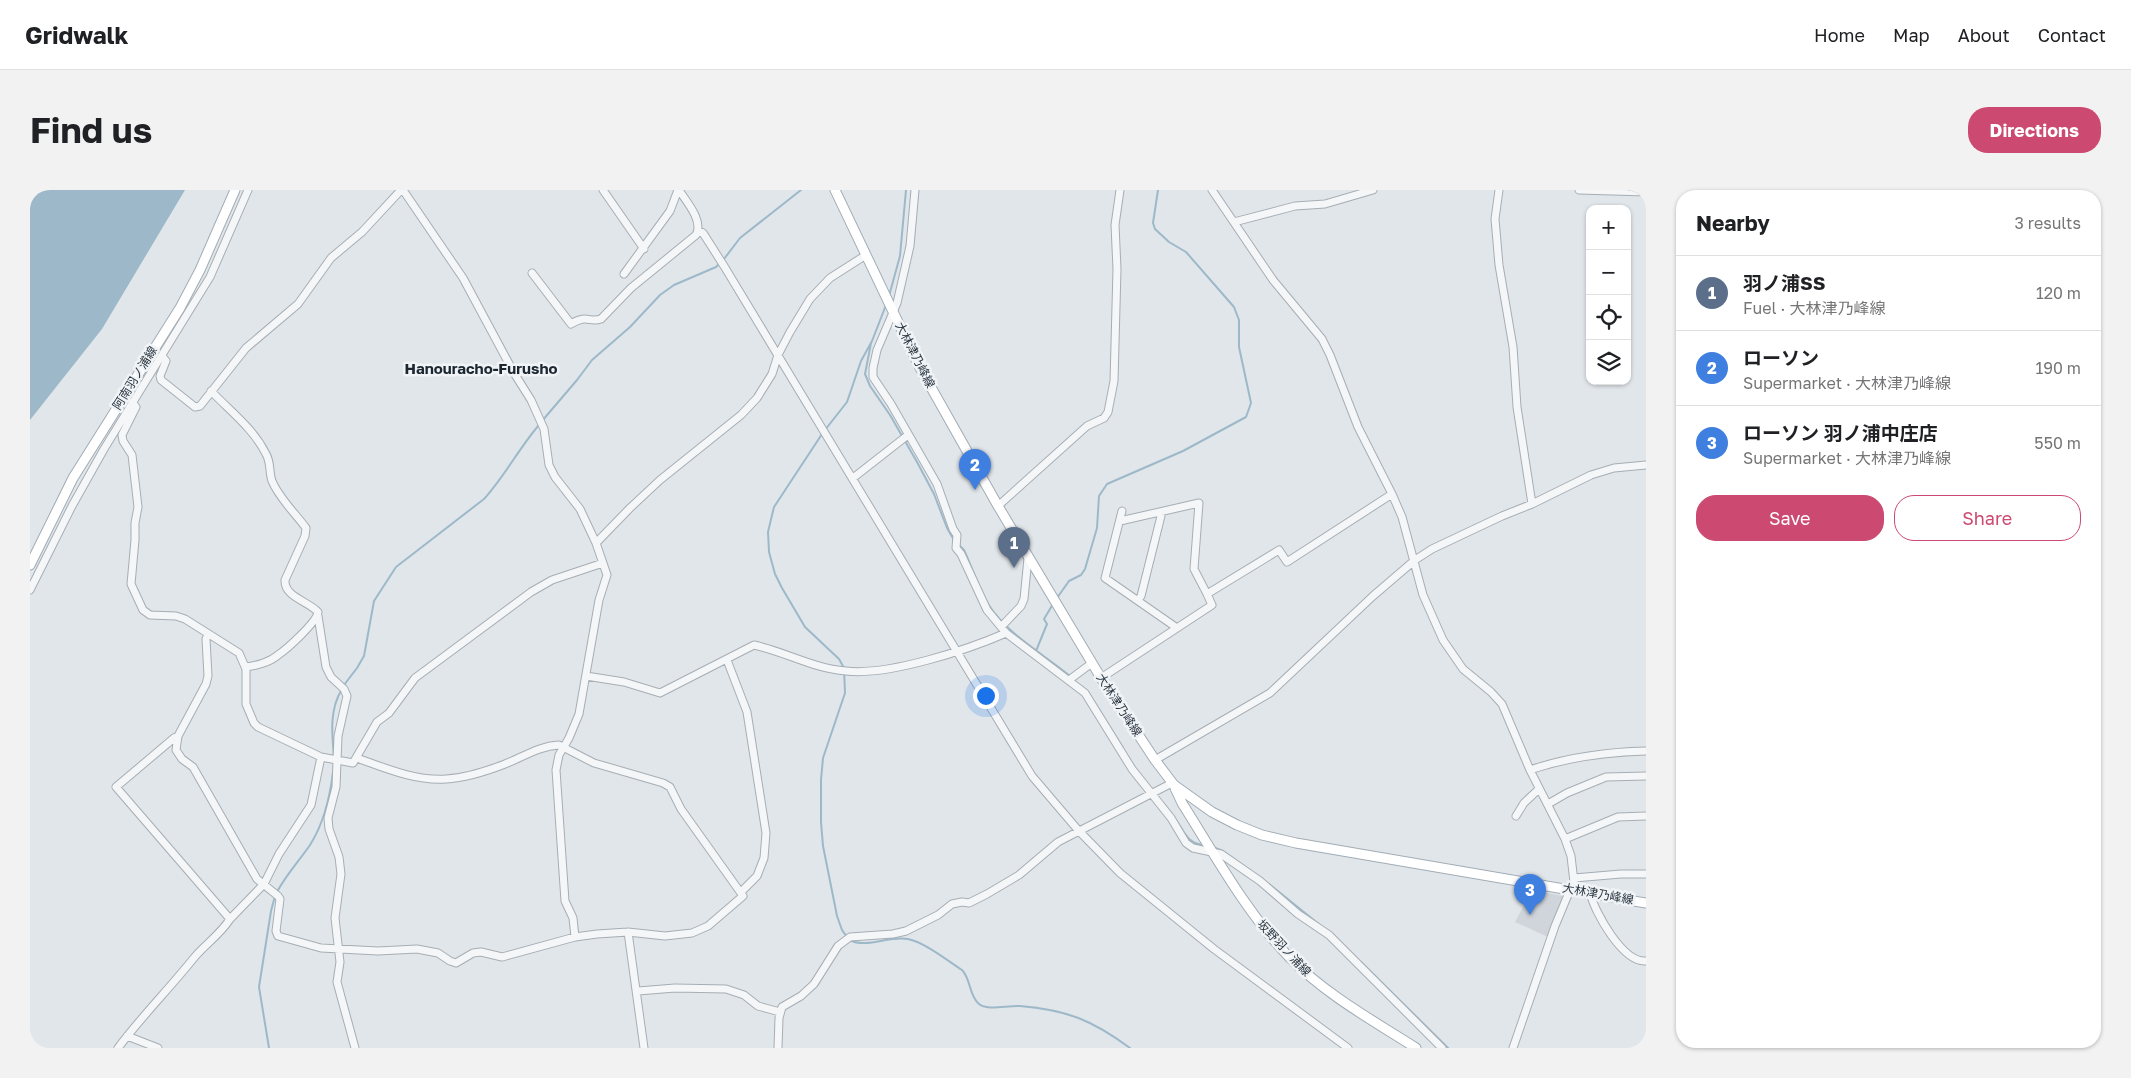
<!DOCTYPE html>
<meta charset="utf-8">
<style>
body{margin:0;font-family:"Golos Text","Noto Sans JP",sans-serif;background:#f2f2f2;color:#202124}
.controls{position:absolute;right:15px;top:15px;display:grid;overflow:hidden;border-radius:10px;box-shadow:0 1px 4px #0004}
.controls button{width:45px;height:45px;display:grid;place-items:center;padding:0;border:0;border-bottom:1px solid #e0e0e0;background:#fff;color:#202124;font:25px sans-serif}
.you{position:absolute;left:955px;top:505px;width:18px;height:18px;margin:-12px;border:4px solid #fff;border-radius:50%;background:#1a73e8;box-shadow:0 0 0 8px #1a73e833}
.badge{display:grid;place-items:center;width:32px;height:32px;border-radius:50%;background:#cc4971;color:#fff;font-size:16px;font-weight:700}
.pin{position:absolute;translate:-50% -41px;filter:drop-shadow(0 1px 2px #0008)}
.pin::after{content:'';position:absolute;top:26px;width:18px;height:15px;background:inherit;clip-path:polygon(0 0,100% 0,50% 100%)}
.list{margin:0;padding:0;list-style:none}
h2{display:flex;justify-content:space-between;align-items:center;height:65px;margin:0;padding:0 20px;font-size:21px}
h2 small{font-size:16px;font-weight:400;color:#757577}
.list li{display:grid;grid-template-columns:32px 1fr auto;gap:15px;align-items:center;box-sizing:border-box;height:75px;padding:0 20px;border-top:1px solid #e0e0e0}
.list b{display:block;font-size:19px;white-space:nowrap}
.list p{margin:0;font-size:16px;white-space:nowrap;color:#757577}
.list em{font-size:16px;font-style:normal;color:#757577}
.actions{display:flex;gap:10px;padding:15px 20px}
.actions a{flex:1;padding:11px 0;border:1px solid #cc4971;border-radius:20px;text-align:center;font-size:18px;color:#cc4971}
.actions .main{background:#cc4971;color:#fff}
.icon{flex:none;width:28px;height:28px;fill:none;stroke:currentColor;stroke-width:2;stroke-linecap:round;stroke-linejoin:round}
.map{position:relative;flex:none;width:1616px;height:858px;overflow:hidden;border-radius:20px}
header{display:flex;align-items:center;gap:30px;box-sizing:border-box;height:70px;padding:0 25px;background:#fff;border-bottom:1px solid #e0e0e0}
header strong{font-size:24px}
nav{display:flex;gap:28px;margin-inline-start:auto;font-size:18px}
.intro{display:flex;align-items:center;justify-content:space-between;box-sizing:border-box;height:120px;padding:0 30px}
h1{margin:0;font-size:35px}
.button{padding:12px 22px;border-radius:20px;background:#cc4971;color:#fff;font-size:18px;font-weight:700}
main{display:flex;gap:30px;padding:0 30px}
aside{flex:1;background:#fff;border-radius:20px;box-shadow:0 1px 4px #0004}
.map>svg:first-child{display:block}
</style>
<header>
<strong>Gridwalk</strong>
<nav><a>Home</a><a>Map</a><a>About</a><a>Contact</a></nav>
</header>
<div class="intro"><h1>Find us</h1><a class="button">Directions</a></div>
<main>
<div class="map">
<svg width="1616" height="858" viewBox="0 0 1616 858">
<rect width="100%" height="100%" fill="#e1e6ea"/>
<!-- built -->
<path fill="#cfd5db" d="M1502,700L1533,706L1518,747L1485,732Z"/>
<!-- water -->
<path fill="#9db9c9" d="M0,0H155L72,139L0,230Z"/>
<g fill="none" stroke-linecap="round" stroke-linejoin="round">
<!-- stream -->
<path stroke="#9db9c9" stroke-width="2" d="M694,69L710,48L771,0
M859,106L870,66L876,0
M841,153L835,184L840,196L860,225L887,272L904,304L917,338L924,350
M512,231L547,190L562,170L600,137L630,105L644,95L686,77L690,73
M795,240L817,212L831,171L842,151L856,115
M792,244L744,317L738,342L739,362L745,384L752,398L775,437L809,469L814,478L815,503L793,568L791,590V632L793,656L807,726L812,740L817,747
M929,355L934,360C942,377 948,397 958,414C978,445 1012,463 1040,486
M1027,408L1039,391L1051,385L1055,379L1067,338L1069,306L1077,294L1153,261L1216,227L1221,213L1209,157V130L1204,117L1156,62L1139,52L1125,39L1123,33L1128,0
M1006,461L1017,434L1014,429L1023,414
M314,495L327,478L334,466L344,411L366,377L454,309C475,286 489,258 509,235
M1058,502L1093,558
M304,567C302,544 299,520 312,499
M1134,614L1142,624
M1146,630C1155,643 1157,653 1174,655
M1183,657L1193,661L1225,684
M1239,694L1290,735
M247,702C256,685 269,671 280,655C294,633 300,607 303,582
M820,750C837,759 859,745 878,749C894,752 918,771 932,780C941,789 939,806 949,814C957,821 978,815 990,816C1037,820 1062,830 1100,858
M1331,772L1418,858
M239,858L229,797L241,721L245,706"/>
<defs>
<path id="minor" d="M373,0L433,88L484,183L501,210L514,239L519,275L525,287L550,319L566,353L577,385L569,410L549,524L539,548L529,565L526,580L535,711L543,728L545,747
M573,0L614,59
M885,0L880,56L867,113L847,160L843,178V187L861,214L907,294L923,339L927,345L926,358L931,364L957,420L976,443L1055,503L1102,579L1141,628L1156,653L1163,658L1191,664L1230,691L1268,724L1299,745L1412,858
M1182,0L1243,90L1292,149L1300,165L1328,237L1362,304L1372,327L1393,405L1413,450L1433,479L1461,502L1472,514L1500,580L1535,649L1541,666L1545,701
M1469,0L1465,29L1469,75L1483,157L1487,217L1502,314
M1549,0L1616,2
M1204,32L1265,16L1295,14L1343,0
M669,41L673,43L694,76L1002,586L1048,640L1090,683L1184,759L1318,858
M502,83L541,134C557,124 559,133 571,129L601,98L666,45C674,31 656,11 649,0
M594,84L640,21L648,0
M132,166L136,171L130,186L131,190L165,217L170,216L216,158L268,114L301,68L332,42L371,0
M181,201C201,222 223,238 236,264C241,272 239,283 242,291C249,308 265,323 276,338L275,346L255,390C254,407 278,411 288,422C287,432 257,459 248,465C240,472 226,476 215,477
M102,212L106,217L92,245L93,251L102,265L108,317L105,333V350L101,394L113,420L120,425L146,426L155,429L209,463L216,479V514L224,533L228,537L291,567L323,573L347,532L359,523L385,488L501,402L522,390L573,373
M823,288L878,245
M968,316L1057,236L1074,228L1078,222L1084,191L1087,79L1085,35L1090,0
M1092,321L1075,388L1147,438
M1090,331L1169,313L1164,379L1177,404
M566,353L600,318L630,290L711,225L727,208L742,184L748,165L760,142L780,109L800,88L836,65
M0,400L42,316L74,259L180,87L218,0
M1108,410L1111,406L1131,326V322
M288,426L296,477L301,487L314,499L317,506L308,546L306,597L298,628L299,639L309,667L311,684L305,728L310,772L307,792L325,858
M971,437L991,416L994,409L998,368
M178,444L176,449L178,486L176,494L148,546L146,560L152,569L163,577L227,689L248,706L250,709L246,741L248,746L291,758L348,761L387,759L408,763L420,771L426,773L443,763L451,762L472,767L545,747L567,744L598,742L635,746L662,743L678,736L713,706L651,619L640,597L633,593L564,573L529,555C509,556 493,567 475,574C457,581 435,588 416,589C385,591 355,578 327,568
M697,470L717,522L736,643L734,668L727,686L711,702
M556,486L594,492L630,503L724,455C756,462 782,478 816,481C858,486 937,460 976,443
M1071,488L1182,415L1177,404L1249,360L1257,372L1362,304
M1039,490L1062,473
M148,546L144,548L86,597L200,729L234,694L249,664L281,615L291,567
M1125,570L1240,503L1343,406L1385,370L1402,359L1472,326L1502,314L1561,285L1584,278L1616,275
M1500,580C1538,567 1576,562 1616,561
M1518,614L1537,603L1576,587L1616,586
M1486,626L1494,613L1509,599
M1535,649L1588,627L1616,626
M1544,688L1591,684H1616
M1560,703C1565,723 1593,773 1616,771
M598,742L614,858
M608,801L645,798L696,799L714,805L728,816L750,822
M97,846L128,858
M88,858C111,827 139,799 163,769C174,755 190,745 200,729
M748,858L749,828L752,817L771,806L784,794L808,756L820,747L863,744L876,741L908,725L922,714L932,712L939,713L957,704L989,685L1028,652L1142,593
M1483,858L1525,736L1540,700"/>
<path id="major" d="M805,0L889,176L968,316L1071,488L1125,570L1144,595L1182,622L1207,635L1232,645L1266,653L1616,713
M0,375L43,288L150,118L170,80L205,0
M1145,598L1152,613C1185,665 1216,722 1259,767C1295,804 1342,830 1386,858"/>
</defs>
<!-- minor casing -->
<use href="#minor" stroke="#a6aeb4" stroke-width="9"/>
<!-- major casing -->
<use href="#major" stroke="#a1acb5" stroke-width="11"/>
<!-- minor -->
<use href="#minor" stroke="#f4f6f8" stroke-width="7"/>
<!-- major -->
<use href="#major" stroke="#fff" stroke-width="9"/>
</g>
<g text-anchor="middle" stroke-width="5" stroke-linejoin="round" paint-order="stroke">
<!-- street labels -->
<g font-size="12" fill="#2a3641" stroke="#f1f4f7">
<text transform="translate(885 165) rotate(63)" y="4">大林津乃峰線</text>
<text transform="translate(105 188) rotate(-58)" y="4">阿南羽ノ浦線</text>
<text transform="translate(1089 515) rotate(57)" y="4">大林津乃峰線</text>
<text transform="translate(1568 704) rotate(10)" y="4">大林津乃峰線</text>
<text transform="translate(1254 758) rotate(47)" y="4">坂野羽ノ浦線</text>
</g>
<!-- quarter labels -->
<g font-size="15" font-weight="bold" fill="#1c2732" stroke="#f1f4f7">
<text x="451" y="184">Hanouracho-Furusho</text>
</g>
</g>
</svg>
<div class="controls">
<button>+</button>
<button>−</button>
<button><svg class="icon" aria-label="locate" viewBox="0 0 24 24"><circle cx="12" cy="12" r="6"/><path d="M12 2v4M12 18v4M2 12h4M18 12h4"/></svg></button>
<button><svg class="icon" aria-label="layers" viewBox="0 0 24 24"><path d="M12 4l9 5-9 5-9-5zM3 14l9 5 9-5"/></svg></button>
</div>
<div class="you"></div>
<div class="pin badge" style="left:984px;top:378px;background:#5c6f8a">1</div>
<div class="pin badge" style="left:945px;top:300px;background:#3f7fe0">2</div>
<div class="pin badge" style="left:1500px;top:725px;background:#3f7fe0">3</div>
</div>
<aside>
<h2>Nearby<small>3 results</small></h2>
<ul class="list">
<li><span class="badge" style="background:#5c6f8a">1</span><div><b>羽ノ浦SS</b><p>Fuel · 大林津乃峰線</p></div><em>120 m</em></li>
<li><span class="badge" style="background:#3f7fe0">2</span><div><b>ローソン</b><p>Supermarket · 大林津乃峰線</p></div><em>190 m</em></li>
<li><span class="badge" style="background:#3f7fe0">3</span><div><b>ローソン 羽ノ浦中庄店</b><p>Supermarket · 大林津乃峰線</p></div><em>550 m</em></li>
</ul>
<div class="actions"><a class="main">Save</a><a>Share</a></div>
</aside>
</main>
